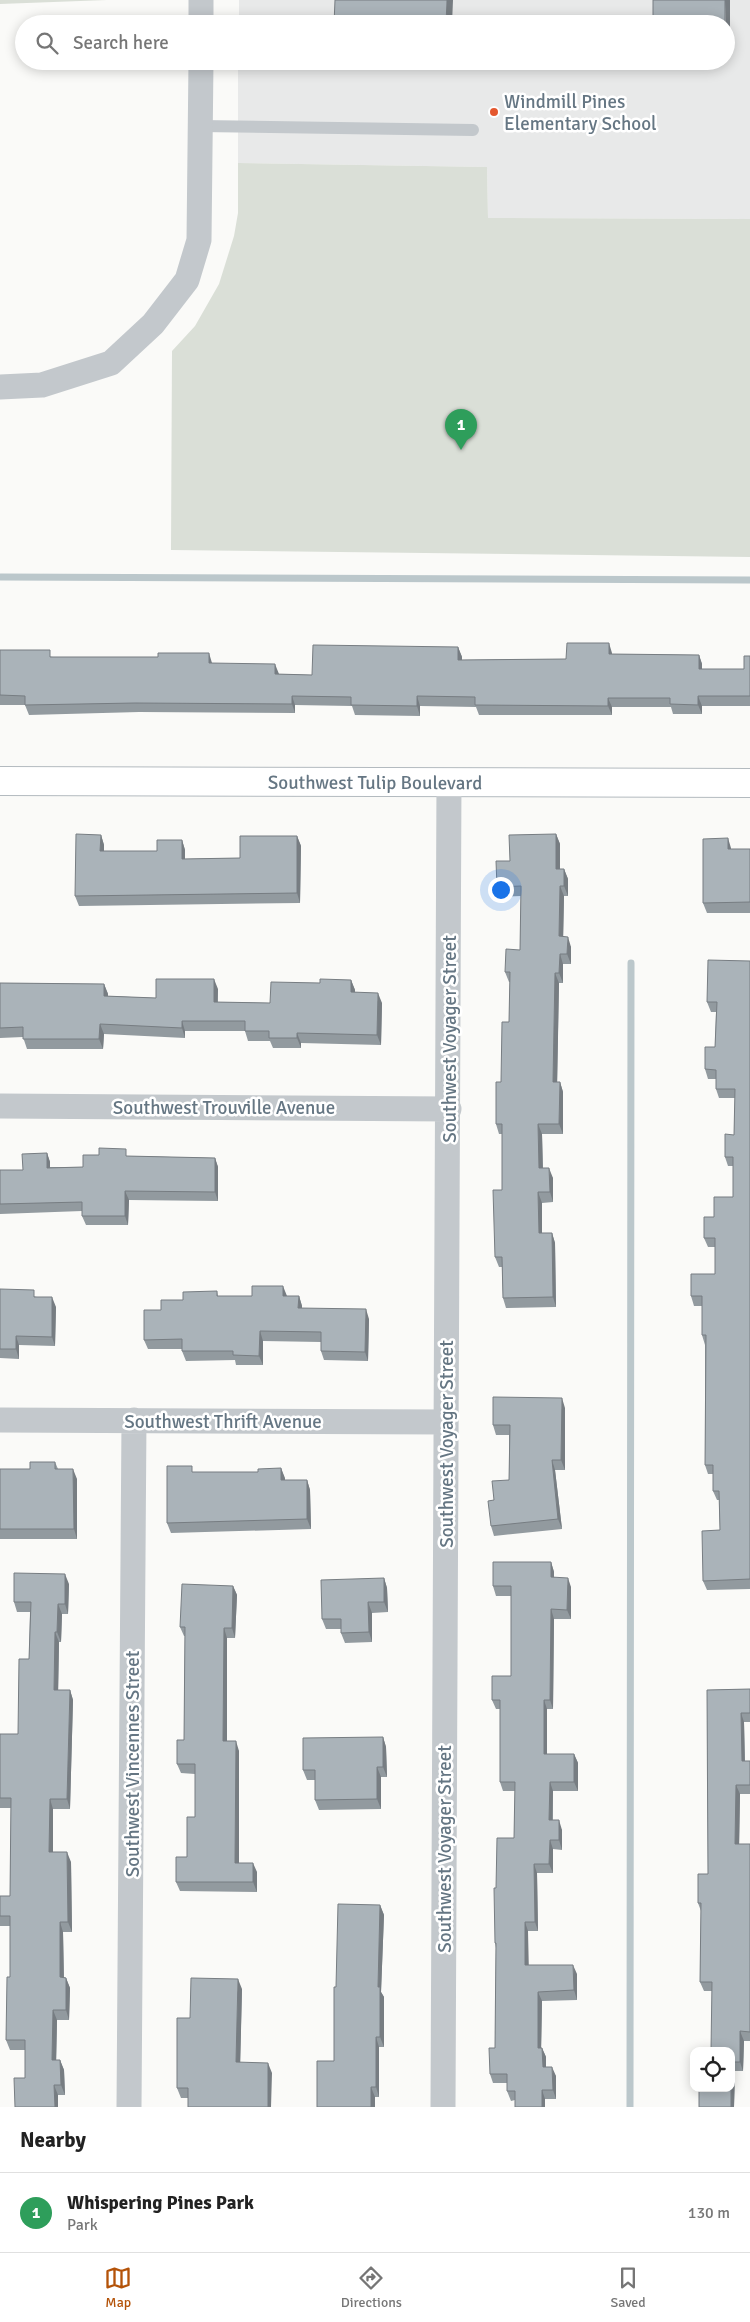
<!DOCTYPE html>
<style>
body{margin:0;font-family:Signika,sans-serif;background:#f2f2f2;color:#222}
.controls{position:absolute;right:15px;bottom:15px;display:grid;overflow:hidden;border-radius:10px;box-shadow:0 2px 12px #0003}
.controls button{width:45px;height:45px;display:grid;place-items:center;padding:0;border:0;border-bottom:1px solid #e0e0e0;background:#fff;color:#222;font:25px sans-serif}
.you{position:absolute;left:500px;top:889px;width:18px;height:18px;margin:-12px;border:4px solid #fff;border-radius:50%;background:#1a73e8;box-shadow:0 0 0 8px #1a73e833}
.badge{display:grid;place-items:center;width:32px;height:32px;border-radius:50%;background:#b45309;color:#fff;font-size:16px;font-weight:700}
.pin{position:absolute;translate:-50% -41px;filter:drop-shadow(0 1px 2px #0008)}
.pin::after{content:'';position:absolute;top:26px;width:18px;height:15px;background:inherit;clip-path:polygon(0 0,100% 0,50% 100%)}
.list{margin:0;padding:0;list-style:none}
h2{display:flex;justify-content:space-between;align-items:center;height:65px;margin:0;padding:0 20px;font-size:21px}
h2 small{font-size:16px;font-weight:400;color:#767676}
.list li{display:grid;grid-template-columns:32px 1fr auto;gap:15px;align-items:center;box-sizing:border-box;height:80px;padding:0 20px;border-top:1px solid #e0e0e0}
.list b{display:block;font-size:19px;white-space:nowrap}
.list p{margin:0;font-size:16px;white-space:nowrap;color:#767676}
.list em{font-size:16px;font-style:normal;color:#767676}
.icon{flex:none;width:28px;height:28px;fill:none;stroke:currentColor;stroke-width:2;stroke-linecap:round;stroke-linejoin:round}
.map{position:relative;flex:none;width:750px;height:2107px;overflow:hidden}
.search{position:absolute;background:#fff;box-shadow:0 2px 12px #0003;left:15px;right:15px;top:15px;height:55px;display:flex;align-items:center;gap:12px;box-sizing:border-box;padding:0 18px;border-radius:28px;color:#767676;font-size:19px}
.sheet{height:145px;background:#fff}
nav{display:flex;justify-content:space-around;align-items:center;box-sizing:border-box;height:70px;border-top:1px solid #e0e0e0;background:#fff;font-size:14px;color:#767676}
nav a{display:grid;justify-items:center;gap:2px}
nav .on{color:#b45309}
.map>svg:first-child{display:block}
</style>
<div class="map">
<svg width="750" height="2107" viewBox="0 0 750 2107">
<rect width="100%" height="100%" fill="#fafaf8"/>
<!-- built -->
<path fill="#e8e9e9" d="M239,0H750V219L488,218L487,167L238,163V61H726V24H239Z"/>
<!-- green -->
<path fill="#dadfd7" d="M0,0H107L0,4Z
M238,163L487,167L488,218L750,219V557L171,550L172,351L195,326L219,284L234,236L238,213Z"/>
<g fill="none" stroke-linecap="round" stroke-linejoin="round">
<!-- stream -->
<path stroke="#bbc7cb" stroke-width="7" d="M0,577L750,580
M630,2107L631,963"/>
<defs>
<g id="secondary">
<path id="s1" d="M0,781L750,783"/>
</g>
</defs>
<!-- secondary casing -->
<use href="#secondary" stroke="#b3babf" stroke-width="30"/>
<!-- lane -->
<path stroke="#c3c8cc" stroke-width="12" d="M200,126L473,130"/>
<!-- street -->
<path stroke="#c3c8cc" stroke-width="25" d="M201,24V0
M0,387L42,385L111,363L153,324L187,280L199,240L201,61
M0,1106L449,1109
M0,1420L446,1422
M129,2107L134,1420
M443,2107L449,781"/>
<!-- secondary -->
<use href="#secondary" stroke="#fff" stroke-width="28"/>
</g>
<!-- wall -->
<path fill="#929a9f" d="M730,0V50H726V24Z
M377,61H409V69L380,68Z
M458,647L462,657V660L566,659L612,653V654L699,655L702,664V669H744L750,656V706H702V714H673L671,707H612V715H479L476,707L420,706V716L355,715L352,706L295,705V713L139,712L29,715L25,705H0V650L53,657L212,663L279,674L312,675Z
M556,834L560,844V869H564L568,879V896H564L563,937L571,947V964H563V983H559L557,1082H560L563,1092V1134H542L543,1168L553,1178V1202L542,1203V1233H552L555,1243L556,1307L506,1308L503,1298L502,1267H499L495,1257L502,1190V1134H499L496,1124L501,1082L509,1022L510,982H509L505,972L520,950L521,896L500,897L497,887L510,861Z
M101,835L104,845V851H157L182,840L185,850V859L240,858L297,836L301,846L300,903L79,906L75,896Z
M731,849H750V913H707L703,903Z
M750,961V1589L707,1590L703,1581L720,1530L719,1500H717L713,1491V1474H708L705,1465V1345L702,1335V1306H694L691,1296L715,1274V1247H708L704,1238L714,1217L733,1197V1166H728L725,1157L734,1135L735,1098H719L716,1089V1079H708L705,1069L715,1047L716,1012H711L707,1002Z
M351,980L355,990V992L382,1003L381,1045L301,1043V1048H273L270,1041H248L245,1031H185V1038L104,1034L103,1049H27L23,1037L0,1038V983L104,984L108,994V996L156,998L218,989V1002L270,1003L320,983Z
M47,1153L50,1162V1167H83L129,1156L215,1158L218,1167V1201L129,1200L128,1225H86L82,1216V1211L0,1214V1170H23Z
M0,1289L37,1297L56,1307L55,1346L19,1345V1359L0,1358Z
M217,1291L218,1296H299L302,1306V1308L369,1319L368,1361L324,1360L321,1351V1342L263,1341V1365H236L235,1360L186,1361L182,1351V1349H148L144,1340L161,1310L183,1300Z
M565,1408V1470H555L562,1529L494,1536L491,1526L494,1500L509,1480V1435H496L493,1425Z
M55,1462L58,1469L77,1479V1539H0V1469H30Z
M281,1468L285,1480H307L310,1490L311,1529L171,1533L167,1523L195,1472H258Z
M551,1562L554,1572V1577L571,1587V1619H554L553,1709H547V1754H574L578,1763V1791H553V1820L562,1830V1850L553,1849V1873H537L538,1931H528V1965L577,1974V2000L542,2001L541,2048H542L546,2057V2067L556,2076V2099H545V2107H515V2100L511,2101L507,2091V2083H493L490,2074L495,2048L496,1948L495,1943L496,1888L514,1838L515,1791H503L500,1782V1709H496L492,1700L511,1676V1596H496L493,1586Z
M384,1578L387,1588L388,1612L372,1613V1642L345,1643L341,1633V1629H326L322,1619Z
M69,1584L68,1614H62L61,1642H59L58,1690H70L73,1700L70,1809H53V1852L71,1862L72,1932H63L64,1977L66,1978L70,1988L69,2020H57L56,2060H60L64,2070L65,2095H58V2107H15L25,2078V2050H10L6,2040L10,1977V1926H0V1896H10L11,1808H0V1734H18L29,1659L30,1612H17L14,1602Z
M233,1586L237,1595L235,1638H227V1741L239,1751V1863L257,1872V1892L180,1891L176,1882L187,1857L195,1817V1774L181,1773L177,1764L184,1740L185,1636H184L180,1627Z
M750,1689V1722H744L745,1761H750V1794H740L739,1844H750V2041H744L743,2071H735L734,2107H699L731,2088L712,1991H704L700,1982L701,1911L698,1903L708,1874L707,1690Z
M383,1737L386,1747L387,1777H381V1809L319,1810L315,1800V1780H307L303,1770Z
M380,1905L384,1915L381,1992L384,1997V2047H379V2097H375V2107L336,1987Z
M242,1989L240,2063L272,2073L188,2098H181L177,2088L190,2018Z"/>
<!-- shaded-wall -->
<path fill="#777d82" d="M447,0H453L452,24H446Z
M725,0H730V50L726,41Z
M406,61H409V69Z
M609,643L612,653V664L609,654Z
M458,647L462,657V670L458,660Z
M209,653L212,663V673L209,663Z
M699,655L702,664V679L699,669Z
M275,664L279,674V684L275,674Z
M292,696L295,705V713L292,704Z
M417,696L420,706V716L417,706Z
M698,696L702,706V714L698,705Z
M608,698L612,707V715L608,706Z
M556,834L560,844V879L556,869Z
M101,835L104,845V861L100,851Z
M297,836L301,846L300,903L297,893Z
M728,838L731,848V859L728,849Z
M182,840L185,850V869L182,859Z
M564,869L568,879V896L564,886Z
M560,886L564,896L563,946L559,936Z
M568,937L571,947V964L567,954Z
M560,954L563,964V983L559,973Z
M555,973L559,983L557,1092L553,1082Z
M214,979L218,989L217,1012L214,1002Z
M351,980L355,990V1002L351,992Z
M104,984L108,994L107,1006L104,996Z
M378,993L382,1003L381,1045L377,1035Z
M182,1021L185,1031V1038L182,1028Z
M100,1024L104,1034L103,1049L99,1039Z
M297,1033L301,1043V1048L297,1038Z
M560,1082L563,1092V1134L559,1124Z
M538,1124L542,1134L543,1178L539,1168Z
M47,1153L50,1162V1177L47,1168Z
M215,1158L218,1167V1201L215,1192Z
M549,1168L553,1178V1202L550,1192Z
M125,1191L129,1200L128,1225L125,1216Z
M538,1192L542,1203V1243L539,1233Z
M552,1233L555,1243L556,1307L553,1297Z
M283,1286L287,1296H283Z
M299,1296L302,1306V1317L298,1308Z
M52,1297L56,1307L55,1346L52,1337Z
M366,1309L369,1319L368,1361L365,1352Z
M260,1331L263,1341V1365L259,1356Z
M16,1336L19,1345V1359L16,1349Z
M562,1398L565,1408V1470L561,1460Z
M552,1460L555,1470L562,1529L558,1519Z
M281,1468L285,1478V1490L281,1480Z
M73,1469L77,1479V1539L74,1529Z
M307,1480L310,1490L311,1529L307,1519Z
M551,1562L554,1572V1587L551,1577Z
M65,1574L69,1584L68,1614L65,1604Z
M384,1578L387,1588L388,1612L384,1602Z
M568,1578L571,1587V1619L567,1610Z
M233,1586L237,1595L235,1638L232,1628Z
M368,1602L372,1613V1642L369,1632Z
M58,1604L62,1614L61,1642L57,1632Z
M551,1609L554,1619L553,1709L550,1700Z
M224,1628L227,1638V1750L223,1741Z
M55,1632L59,1642L58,1700L54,1690Z
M70,1690L73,1700L70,1809L67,1799Z
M544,1700L547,1709V1763L544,1754Z
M741,1713L744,1722L745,1770L742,1761Z
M383,1737L386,1747L387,1777L383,1767Z
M236,1741L239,1751V1872L235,1863Z
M574,1754L578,1763V1791L574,1782Z
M377,1767L381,1777V1809L377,1799Z
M550,1782L553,1791L552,1830L549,1820Z
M736,1785L740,1794L739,1853L735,1844Z
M50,1799L53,1809V1862L49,1852Z
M559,1820L562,1830V1850L559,1840Z
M550,1840L553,1849V1873L549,1864Z
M67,1852L71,1862L72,1932L68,1922Z
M253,1863L257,1872V1892L253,1882Z
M534,1864L537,1873L538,1931L535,1922Z
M380,1905L384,1915L381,1992L384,1997V2047L380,2037L378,1987Z
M60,1922L63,1932L64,1987L60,1977Z
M525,1922L528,1931L529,1975L525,1965Z
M573,1965L577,1974V2000L574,1990Z
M66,1978L70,1988L69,2020L66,2010Z
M238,1979L242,1989L240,2073L236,2062Z
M538,1992L542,2001L541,2057L538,2048Z
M53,2010L57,2020L56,2070L52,2060Z
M740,2031L744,2041L743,2071L740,2062Z
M376,2037L379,2047V2097L376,2087Z
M542,2048L546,2057V2076L543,2067Z
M60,2060L64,2070L65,2095L61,2085Z
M732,2062L735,2071L734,2107H731Z
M268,2063L272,2073L271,2107H268Z
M552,2067L556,2076V2099L553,2090Z
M54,2085L58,2095V2107H55Z
M371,2087L375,2097V2107H371Z
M542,2090L545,2099V2107H542Z"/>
<!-- building -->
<path fill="#aab3b9" stroke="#777d82" d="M335,0H447L446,24H334Z
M653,0H725V24H653Z
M567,643H609V654L699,655V669H744V656H750V696H698V705L670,704V698H608V706L475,705V697L417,696V706L351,705V697L292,696V704L135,703L25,705V696L0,695V650H50V657H158V653H209V663L275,664V674L312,675L313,645L458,647V660L566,659Z
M76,834L101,835L100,851H157V840H182V859L240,858V836H297V893L75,896Z
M556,834V869H564V886H560L559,936L568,937L567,954H560L559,973H555L553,1082H560L559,1124H538L539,1168H549L550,1192H538L539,1233H552L553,1297L503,1298L502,1257H495L493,1190H502V1124H496V1082H501L502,1022H509L510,972H505L506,949L520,950L521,886L497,887L496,861H510L509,835Z
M728,838V849H750V902L703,903V839Z
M708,960L750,961V1579L703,1581L702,1531L720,1530L719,1491H713V1465H705L706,1335H702V1296H691V1274H715V1238H704V1217H714V1197H733V1157H725V1134L734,1135L735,1089H716V1070L705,1069V1047H715L717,1002H707Z
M156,979H214V1002L270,1003L271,982L320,983V979L351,980V992L378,993L377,1035L297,1033V1038H269V1031H245V1021H182V1028L100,1024L99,1039H23V1027L0,1028V983L104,984V996L156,998Z
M99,1148L126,1149V1156L215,1158V1192L125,1191V1216H82V1202L0,1204V1170H23L22,1154L47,1153V1168L83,1167V1155H99Z
M252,1286H283V1296H299L298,1308L366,1309L365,1352L321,1351V1332L260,1331L259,1356L233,1355V1351H182V1339L144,1340V1310H161V1300H183V1292L217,1291V1296H252Z
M0,1289L34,1290V1297H52V1337L16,1336V1349H0Z
M493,1397L562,1398L561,1460H552L558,1519L491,1526L488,1501L494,1500L492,1481L509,1480L510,1425H493Z
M30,1462H55V1469H73L74,1529H0V1469H30Z
M167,1466H192V1472H258V1469L281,1468V1480H307V1519L167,1523Z
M493,1562H551V1577L568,1578L567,1610L551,1609L550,1700H544V1754H574V1782H550L549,1820H559V1840H550L549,1864H534L535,1922H525V1965H573L574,1990L538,1992V2048H542L543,2067H552L553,2090H542V2107H515V2091H507V2074H490L489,2048H495L496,1943H495L494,1888H496L497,1838H514L515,1782H500V1700H492V1676H511V1586H493Z
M14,1573L65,1574V1604H58L57,1632H55L54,1690H70L67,1799H50L49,1852H67L68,1922H60V1977L66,1978V2010H53L52,2060H60L61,2085H54L55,2107H15L14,2078H25V2040H6L7,1977H10V1916H0V1896H10L11,1798H0V1734H18L19,1659H29L31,1602H14Z
M384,1578V1602H368L369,1632L341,1633V1619H322L321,1580Z
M182,1584L233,1586L232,1628H224L223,1741H236L235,1863H253V1882H176V1857H187V1817H195V1764H177V1740H184L185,1627H180Z
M750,1689V1713H741L742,1761H750V1785H736L735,1844H750V2032L740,2031V2062H732L731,2085V2051H711L712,1982H700L701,1903H698V1874H708L707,1690Z
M383,1737V1767H377V1799L315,1800V1770H303V1738Z
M338,1904L380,1905L378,1987H380V2037H376V2087H371V2107H317V2061H334V1987H336Z
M191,1978L238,1979L236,2062L268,2063V2107H188V2088H177V2018H190Z
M699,2088H731V2107H699Z"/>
<!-- markers -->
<circle fill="#e4572e" stroke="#fff" stroke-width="2" cx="494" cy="112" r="5"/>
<g text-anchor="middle" stroke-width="5" stroke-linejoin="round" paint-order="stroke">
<!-- poi labels -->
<g font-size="19" fill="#657683" stroke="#fff" text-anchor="start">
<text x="504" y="108">Windmill Pines<tspan x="504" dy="22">Elementary School</tspan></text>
</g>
<!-- street labels -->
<g font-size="19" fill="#657683" stroke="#fff">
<text dy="7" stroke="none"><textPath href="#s1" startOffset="375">Southwest Tulip Boulevard</textPath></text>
<text transform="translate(449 1039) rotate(-90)" y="7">Southwest Voyager Street</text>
<text x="224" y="1114">Southwest Trouville Avenue</text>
<text x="223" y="1428">Southwest Thrift Avenue</text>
<text transform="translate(446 1444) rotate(-90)" y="7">Southwest Voyager Street</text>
<text transform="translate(132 1764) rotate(-90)" y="7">Southwest Vincennes Street</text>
<text transform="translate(444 1849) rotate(-90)" y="7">Southwest Voyager Street</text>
</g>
</g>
</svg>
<div class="controls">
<button><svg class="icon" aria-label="locate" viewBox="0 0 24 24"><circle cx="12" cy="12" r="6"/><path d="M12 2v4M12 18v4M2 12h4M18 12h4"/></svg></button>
</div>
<div class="you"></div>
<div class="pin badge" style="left:461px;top:450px;background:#2e9e5b">1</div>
<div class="search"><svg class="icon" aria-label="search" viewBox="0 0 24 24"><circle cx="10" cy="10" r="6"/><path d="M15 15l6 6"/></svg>Search here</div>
</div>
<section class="sheet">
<h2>Nearby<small></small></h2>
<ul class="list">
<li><span class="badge" style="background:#2e9e5b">1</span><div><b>Whispering Pines Park</b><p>Park</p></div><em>130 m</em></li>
</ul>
</section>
<nav>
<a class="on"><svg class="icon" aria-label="map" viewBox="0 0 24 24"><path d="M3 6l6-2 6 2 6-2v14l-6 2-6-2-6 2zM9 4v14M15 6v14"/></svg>Map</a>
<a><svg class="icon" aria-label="directions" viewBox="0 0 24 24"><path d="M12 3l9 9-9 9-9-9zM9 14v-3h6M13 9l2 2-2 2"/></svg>Directions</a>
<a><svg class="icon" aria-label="saved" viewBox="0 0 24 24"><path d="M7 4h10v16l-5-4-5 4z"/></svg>Saved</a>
</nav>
